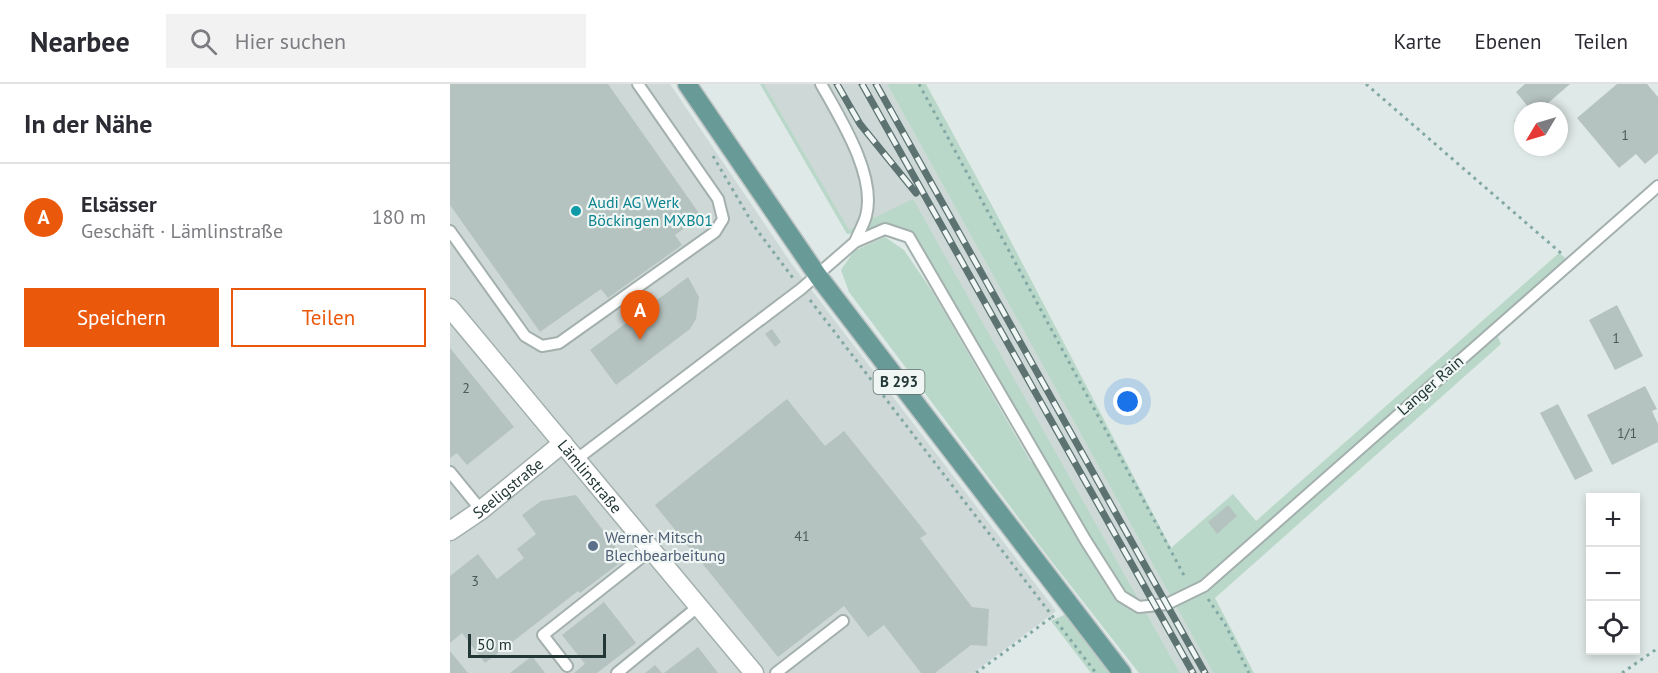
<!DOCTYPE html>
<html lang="de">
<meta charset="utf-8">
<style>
body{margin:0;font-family:"PT Sans",sans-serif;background:#f2f2f3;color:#2b2b33}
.controls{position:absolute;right:18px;bottom:18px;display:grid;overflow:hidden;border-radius:0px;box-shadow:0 3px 9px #0003}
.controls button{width:54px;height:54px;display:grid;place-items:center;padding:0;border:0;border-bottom:2px solid #e1e1e2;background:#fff;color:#2b2b33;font:30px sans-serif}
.compass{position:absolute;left:1064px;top:18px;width:54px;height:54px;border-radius:50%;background:#fff;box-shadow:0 3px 9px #0003;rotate:232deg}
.scale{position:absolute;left:18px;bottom:15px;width:138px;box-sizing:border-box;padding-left:6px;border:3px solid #223736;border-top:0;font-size:16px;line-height:21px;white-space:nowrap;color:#223736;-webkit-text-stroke:4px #eff6f4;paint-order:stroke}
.you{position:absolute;left:678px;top:318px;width:21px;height:21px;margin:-15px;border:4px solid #fff;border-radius:50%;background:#1a73e8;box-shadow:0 0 0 9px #1a73e833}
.badge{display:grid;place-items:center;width:39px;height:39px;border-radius:50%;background:#ea580c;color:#fff;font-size:20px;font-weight:700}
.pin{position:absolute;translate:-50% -50px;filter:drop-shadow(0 2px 3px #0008)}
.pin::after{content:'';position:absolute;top:32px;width:21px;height:18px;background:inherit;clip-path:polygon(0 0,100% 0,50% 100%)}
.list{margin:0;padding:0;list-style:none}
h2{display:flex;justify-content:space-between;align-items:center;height:78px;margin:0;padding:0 24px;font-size:26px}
h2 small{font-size:20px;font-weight:400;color:#7c7c81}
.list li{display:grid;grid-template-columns:39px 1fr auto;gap:18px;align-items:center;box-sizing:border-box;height:108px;padding:0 24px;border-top:2px solid #e1e1e2}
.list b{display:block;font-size:22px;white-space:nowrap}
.list p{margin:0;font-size:20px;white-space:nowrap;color:#7c7c81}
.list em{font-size:20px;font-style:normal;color:#7c7c81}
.actions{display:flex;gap:12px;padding:18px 24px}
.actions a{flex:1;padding:14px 0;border:2px solid #ea580c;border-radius:0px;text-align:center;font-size:21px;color:#ea580c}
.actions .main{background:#ea580c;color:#fff}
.icon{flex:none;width:33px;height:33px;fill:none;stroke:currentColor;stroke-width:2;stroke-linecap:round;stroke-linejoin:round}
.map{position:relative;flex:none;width:1208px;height:589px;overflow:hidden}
header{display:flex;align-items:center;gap:36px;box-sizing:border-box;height:84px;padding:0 30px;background:#fff;border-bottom:2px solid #e1e1e2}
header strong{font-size:28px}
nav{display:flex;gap:33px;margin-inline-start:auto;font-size:21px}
.search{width:420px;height:54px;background:#f2f2f3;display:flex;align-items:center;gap:15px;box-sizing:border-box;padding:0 21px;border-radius:0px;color:#7c7c81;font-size:22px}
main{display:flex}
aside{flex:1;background:#fff}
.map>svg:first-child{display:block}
</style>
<header>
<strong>Nearbee</strong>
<div class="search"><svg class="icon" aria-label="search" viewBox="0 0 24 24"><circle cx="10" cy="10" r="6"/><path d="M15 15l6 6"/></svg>Hier suchen</div>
<nav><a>Karte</a><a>Ebenen</a><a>Teilen</a></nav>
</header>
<main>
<aside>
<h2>In der Nähe<small></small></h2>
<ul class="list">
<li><span class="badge">A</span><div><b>Elsässer</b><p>Geschäft · Lämlinstraße</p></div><em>180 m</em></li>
</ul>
<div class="actions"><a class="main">Speichern</a><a>Teilen</a></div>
</aside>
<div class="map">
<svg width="1208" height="589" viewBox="0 0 1208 589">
<rect width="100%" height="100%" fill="#dfe9e7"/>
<!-- built -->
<path fill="#ced8d6" d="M0,0H220L341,179L606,527L523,589H0Z
M314,0H437L763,589H730L463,116L399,147Z"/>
<!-- green -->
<path fill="#bad8c9" d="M310,0H314L399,146L463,115L730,589H689L595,469L399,208L391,186L404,167L435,153L454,166L484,210L581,378L592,370L454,144L397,150Z
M437,0H476L546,129L721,464L783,410L806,437L1109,169L1126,182L1047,251L1051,260L765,514L804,589H763Z
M616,530L661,589H641L601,537Z"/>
<!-- building -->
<path fill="#b5c3c0" d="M0,0H158L251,132L225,151L232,161L158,214L151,205L90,248L0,121Z
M1075,0H1120L1097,20L1103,27H1076L1079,24L1066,8Z
M1167,0H1197L1208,13V69L1195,80L1186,70L1169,84L1127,34Z
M1073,30V47L1064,37Z
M238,193L249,213L246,235L240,245L166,301L140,266Z
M1167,221L1193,272L1165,286L1139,236Z
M322,245L331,258L325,263L315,250Z
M0,264L64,343L17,381L7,369L0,374Z
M1195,302L1207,325L1202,327L1208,340V358L1162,381L1137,331Z
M337,315L375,362L394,347L477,450L470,454L522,523L539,525L537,562L521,561L485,589H471L434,541L418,553L394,522L328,573L205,421Z
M1108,320L1143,387L1125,396L1090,329Z
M126,411L175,475L130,509L128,507L35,579L12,549L0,559V492L28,470L47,495L74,474L67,465L86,450L72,431L91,417Z
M778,421L787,432L767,450L758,438Z
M154,518L186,559L147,589H124L135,580L112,551Z
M248,563L268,589H214Z
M0,567L18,589H0Z
M82,572L95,589H60Z
M205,581L212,589H195Z"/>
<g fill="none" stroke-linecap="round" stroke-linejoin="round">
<defs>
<path id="service" d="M371,0C390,34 427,92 416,132C414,140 408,150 405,158
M0,147L75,252L92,262L109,259L265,148L273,135L268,115L188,0
M127,375L351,205L405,158L435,145L459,153L636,457L671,512L689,523L717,520L754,502L1208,102
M0,388L31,426
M117,582L93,551L202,465
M167,589L250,521
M326,589L393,537"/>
<g id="minor">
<path id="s1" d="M0,224L304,589"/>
<path id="s2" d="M0,447L31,426L113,359"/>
</g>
<path id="primary" d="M237,0L368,192L672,589"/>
</defs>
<!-- service casing -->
<use href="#service" stroke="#a3b0ae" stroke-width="14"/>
<!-- minor casing -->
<use href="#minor" stroke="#a3b0ae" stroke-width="21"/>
<!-- primary casing -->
<use href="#primary" stroke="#bdc3c3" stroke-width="21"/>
<!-- path -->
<path stroke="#83a9a5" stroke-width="3" stroke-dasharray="3 4.5" stroke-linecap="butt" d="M469,0L736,495
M916,0L1112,170
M263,72L304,142L343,194
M360,216L646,589
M758,515L775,540L799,589
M526,589L602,533
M1172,589L1208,564"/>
<!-- service -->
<use href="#service" stroke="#fff" stroke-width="10"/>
<!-- minor -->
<use href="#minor" stroke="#fff" stroke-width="18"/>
<!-- primary -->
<use href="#primary" stroke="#689a98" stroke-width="18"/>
<defs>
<path id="rail" d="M387,0L410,40L466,109
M412,0L743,589
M426,0L755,589"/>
</defs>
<!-- rail casing -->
<use href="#rail" stroke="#5c7372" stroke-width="7"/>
<!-- rail -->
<use href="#rail" stroke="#eff6f4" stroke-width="4.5" stroke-dasharray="14" stroke-linecap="butt"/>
</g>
<!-- markers -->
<circle fill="#0f9aa8" stroke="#eff6f4" stroke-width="2" cx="126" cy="127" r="6"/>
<circle fill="#5c6f8a" stroke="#eff6f4" stroke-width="2" cx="143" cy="462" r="6"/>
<g text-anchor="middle" stroke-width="4.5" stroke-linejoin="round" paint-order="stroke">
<!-- number labels -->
<g font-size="14" fill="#475a58">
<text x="1175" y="56">1</text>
<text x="1166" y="259">1</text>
<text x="16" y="309">2</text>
<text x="1177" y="354">1/1</text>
<text x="352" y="457">41</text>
<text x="25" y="502">3</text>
</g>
<!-- shield labels -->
<rect fill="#eff6f4" stroke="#60706f" stroke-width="1.5" x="423.5" y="286" width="51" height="24" rx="4.5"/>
<g font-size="15" font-weight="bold" fill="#223736">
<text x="449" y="303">B 293</text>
</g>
<!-- culture labels -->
<g font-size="16" fill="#0d838f" stroke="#eff6f4" text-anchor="start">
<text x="138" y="124">Audi AG Werk<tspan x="138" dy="18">Böckingen MXB01</tspan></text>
</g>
<!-- street labels -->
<g font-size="16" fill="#223736" stroke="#eff6f4">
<text transform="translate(980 301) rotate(-41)" y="6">Langer Rain</text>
<text dy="6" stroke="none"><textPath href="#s1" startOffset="219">Lämlinstraße</textPath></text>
<text dy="6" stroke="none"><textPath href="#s2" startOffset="72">Seeligstraße</textPath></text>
</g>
<!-- service labels -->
<g font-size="16" fill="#4e5e75" stroke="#eff6f4" text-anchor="start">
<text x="155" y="459">Werner Mitsch<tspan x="155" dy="18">Blechbearbeitung</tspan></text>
</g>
</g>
</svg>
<div class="controls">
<button>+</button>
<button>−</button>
<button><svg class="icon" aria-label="locate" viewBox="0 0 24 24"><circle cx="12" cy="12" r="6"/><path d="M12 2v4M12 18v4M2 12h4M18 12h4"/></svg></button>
</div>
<svg class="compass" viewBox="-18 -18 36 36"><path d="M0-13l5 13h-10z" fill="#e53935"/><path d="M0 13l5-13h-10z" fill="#7c7c81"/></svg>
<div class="scale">50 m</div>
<div class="you"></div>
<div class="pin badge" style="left:190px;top:256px">A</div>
</div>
</main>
